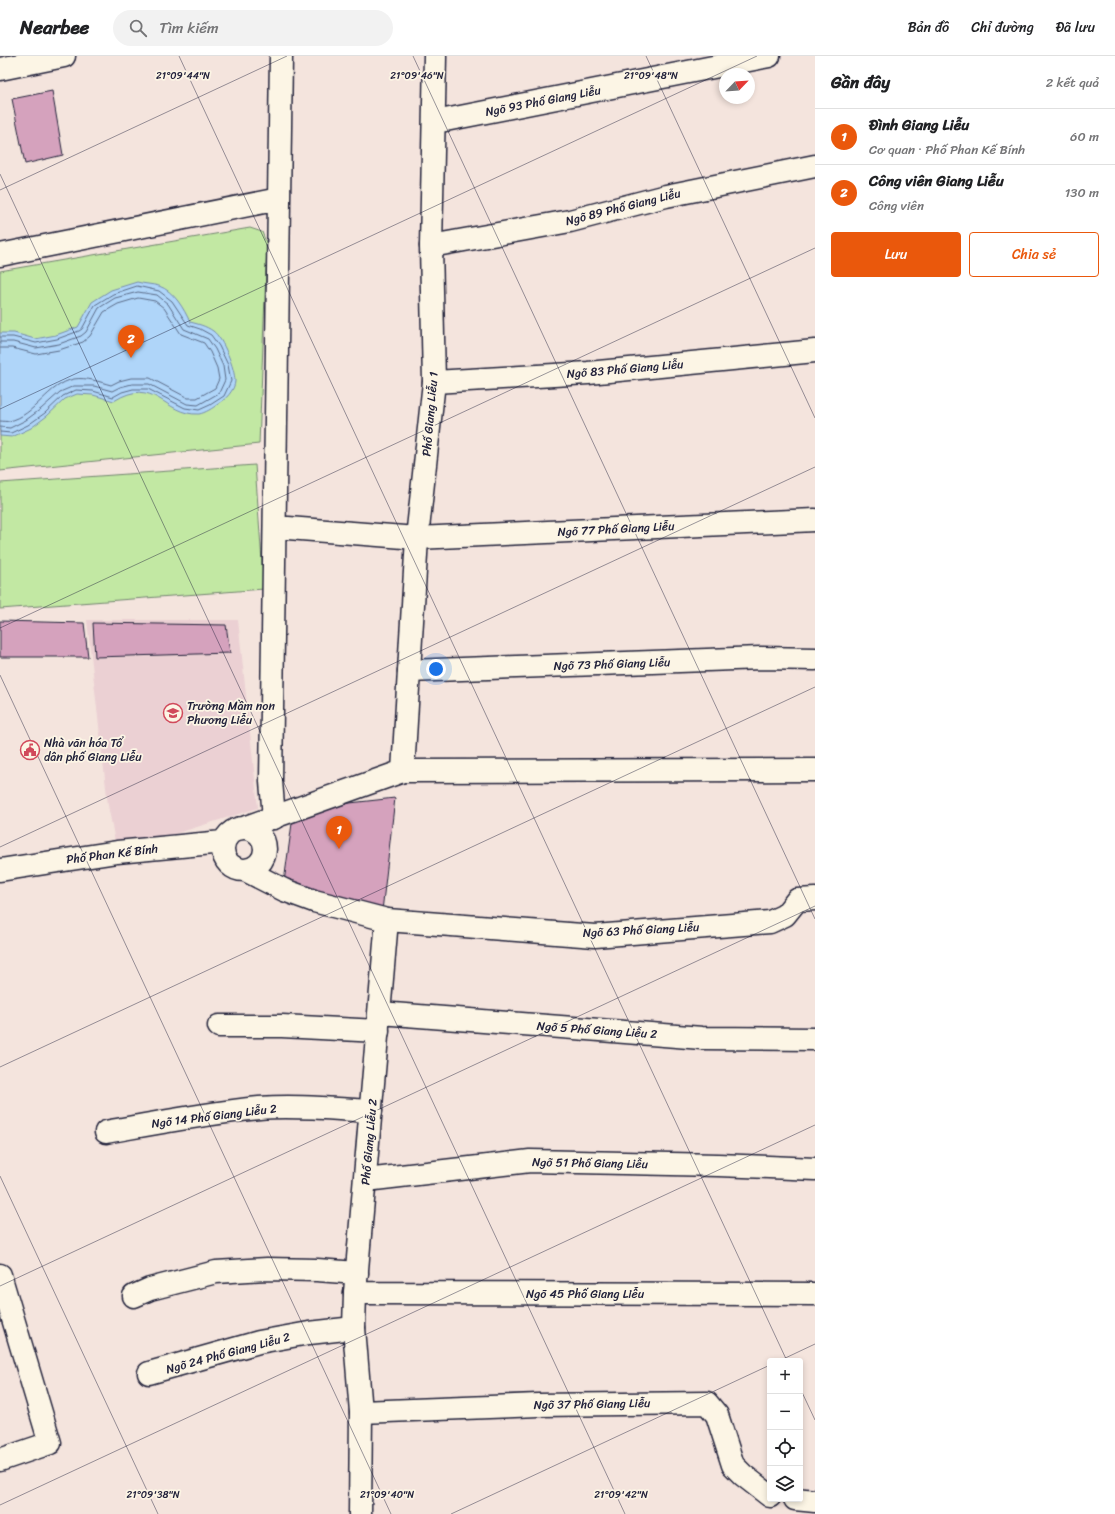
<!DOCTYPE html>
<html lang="vi">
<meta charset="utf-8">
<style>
body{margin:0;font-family:Sriracha,sans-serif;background:#f2f2f2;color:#202124}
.controls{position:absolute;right:12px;bottom:12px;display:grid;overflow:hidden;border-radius:4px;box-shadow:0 2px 6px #0003}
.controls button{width:36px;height:36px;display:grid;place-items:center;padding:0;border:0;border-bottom:1px solid #e0e0e0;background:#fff;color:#202124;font:20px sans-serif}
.compass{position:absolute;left:719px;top:12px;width:36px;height:36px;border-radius:50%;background:#fff;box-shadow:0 2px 6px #0003;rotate:65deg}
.you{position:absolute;left:436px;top:613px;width:14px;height:14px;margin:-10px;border:3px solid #fff;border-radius:50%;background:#1a73e8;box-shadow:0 0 0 6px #1a73e833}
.badge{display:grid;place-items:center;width:26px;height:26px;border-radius:50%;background:#ea580c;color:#fff;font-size:13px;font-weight:700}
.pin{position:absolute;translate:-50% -33px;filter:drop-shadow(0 1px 2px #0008)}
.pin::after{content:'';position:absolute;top:21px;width:14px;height:12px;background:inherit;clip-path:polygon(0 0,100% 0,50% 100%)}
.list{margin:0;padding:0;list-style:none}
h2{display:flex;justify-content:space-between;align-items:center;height:52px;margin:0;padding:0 16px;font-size:17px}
h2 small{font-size:13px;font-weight:400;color:#757577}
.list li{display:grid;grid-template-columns:26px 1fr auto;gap:12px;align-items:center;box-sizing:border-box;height:56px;padding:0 16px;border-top:1px solid #e0e0e0}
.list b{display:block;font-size:15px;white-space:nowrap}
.list p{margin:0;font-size:13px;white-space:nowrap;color:#757577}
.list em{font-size:13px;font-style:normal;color:#757577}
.actions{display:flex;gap:8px;padding:12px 16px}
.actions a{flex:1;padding:9px 0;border:1px solid #ea580c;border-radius:4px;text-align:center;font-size:14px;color:#ea580c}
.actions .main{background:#ea580c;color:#fff}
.icon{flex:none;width:22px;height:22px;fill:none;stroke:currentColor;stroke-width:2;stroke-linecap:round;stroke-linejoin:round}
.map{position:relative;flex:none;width:815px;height:1458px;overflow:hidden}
header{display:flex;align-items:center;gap:24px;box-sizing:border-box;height:56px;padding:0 20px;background:#fff;border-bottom:1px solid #e0e0e0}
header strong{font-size:19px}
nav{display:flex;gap:22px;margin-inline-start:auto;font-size:14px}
.search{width:280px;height:36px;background:#f2f2f2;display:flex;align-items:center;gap:10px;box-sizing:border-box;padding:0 14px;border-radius:22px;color:#757577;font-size:15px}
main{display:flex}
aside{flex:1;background:#fff}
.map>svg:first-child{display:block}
</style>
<header>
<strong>Nearbee</strong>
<div class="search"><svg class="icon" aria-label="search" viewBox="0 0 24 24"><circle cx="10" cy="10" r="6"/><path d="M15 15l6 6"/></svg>Tìm kiếm</div>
<nav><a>Bản đồ</a><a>Chỉ đường</a><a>Đã lưu</a></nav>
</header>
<main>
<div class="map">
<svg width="815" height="1458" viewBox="0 0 815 1458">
<rect width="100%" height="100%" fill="#f4e4dd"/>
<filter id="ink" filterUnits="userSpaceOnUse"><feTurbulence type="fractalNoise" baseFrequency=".025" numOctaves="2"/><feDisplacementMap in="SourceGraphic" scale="8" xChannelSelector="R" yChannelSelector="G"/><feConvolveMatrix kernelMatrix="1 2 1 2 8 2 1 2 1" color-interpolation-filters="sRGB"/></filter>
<g filter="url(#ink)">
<!-- built -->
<path fill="#ebd0d3" d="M87,564H238L258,752L117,796L108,749Z"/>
<!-- green -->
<path fill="#c2e8a3" stroke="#72856f" d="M250,172L262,176L267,189L259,388L0,415V215Z
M255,409L264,533L0,553V427Z"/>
<!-- water -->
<path fill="#afd5f9" stroke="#778dad" d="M137,226C144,228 152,228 159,230C174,235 184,253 190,266C198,268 206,270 213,275C223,282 235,313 235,325C235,334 225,344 218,348C213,352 205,357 199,358C164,360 155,319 114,345L93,339L77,338L65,343L47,360L31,372L12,381L0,380V277H14L35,283L56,279L78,271L92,246L111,234Z"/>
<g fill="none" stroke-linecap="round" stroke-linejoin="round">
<!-- shore -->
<path stroke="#5a6a87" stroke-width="1" d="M0,281H13L36,287L57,283L79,275L82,273L95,249L113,238L137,230L159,235L172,245L188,269L200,273L211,279L219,290L228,309L231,325L224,340L210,349L199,354L185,352L148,333H133L122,336L113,341L93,335L76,334L63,340L45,357L28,369L11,377L0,376
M0,286H13L36,292L59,288L81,280L86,276L99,252L115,242L138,236L157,239L168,248L184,273L208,283L215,293L223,310L225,324L219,337L198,349L187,348L149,328H132L120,331L112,335L94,330H74L60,336L41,353L26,364L10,372L0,371
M0,292H12L36,298L59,294L83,286L90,280L104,256L118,248L138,242L155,245L164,252L181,278L204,287L210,296L217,312L219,323L215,332L197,342H188L150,322H131L119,325L111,329C100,326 87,321 74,323C48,328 35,360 9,365C7,366 3,365 0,365"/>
</g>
<!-- building -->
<path fill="#d5a2bd" stroke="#22223b" d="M52,35L63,99L25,108L12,43Z
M0,565L84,567L88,601H0Z
M93,567L226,569L230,597L95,601Z
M395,742L382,855L284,826L293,760L350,747Z"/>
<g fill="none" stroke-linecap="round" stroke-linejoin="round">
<defs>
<path id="street" d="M0,13L64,0
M435,66L769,0
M431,190L570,165L666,140L815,110
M0,199L279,143
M434,326L588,317L815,295
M275,471L417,482L815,464
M409,615L761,602L815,603
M403,715L815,714
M274,762L271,725L281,0
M387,864L595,880L770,866L785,859L797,844L815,843
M380,957L702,982L815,983
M219,970H282L378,975
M106,1076C156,1067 208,1057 259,1052C296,1049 334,1053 371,1055
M366,1124L530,1105L718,1109L815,1113
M0,1219L50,1387L0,1404
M355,1237L815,1238
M134,1240L150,1233L216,1216L267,1213L317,1214L357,1217
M149,1317L259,1286L309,1277L354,1272
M361,1356L538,1349L707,1347L717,1359L733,1409L743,1419L770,1440
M795,1443L815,1445"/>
<path id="secondary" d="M246,771L403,715L417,482L434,326L431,190L435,0
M223 793a21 21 0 1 1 42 0a21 21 0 1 1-42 0Z
M0,814L117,796L223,786
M245,814L284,834L314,845L387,864L355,1237L354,1272L361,1356L360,1458"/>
</defs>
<!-- street casing -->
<use href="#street" stroke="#22223b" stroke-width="25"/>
<!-- secondary casing -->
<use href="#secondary" stroke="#22223b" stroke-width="25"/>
<!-- street -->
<use href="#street" stroke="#fcf5e5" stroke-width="22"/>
<!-- secondary -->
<use href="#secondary" stroke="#fcf5e5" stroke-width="22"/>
</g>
</g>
<!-- ticks -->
<path fill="none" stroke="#22223b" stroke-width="1" stroke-opacity="0.45" d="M179,0L787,1305M413,0L815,863M646,0L815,362M0,118L625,1458M0,134L287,0M0,353L757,0M0,572L815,192M0,619L391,1458M0,791L815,411M0,1011L815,631M0,1120L158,1458M0,1230L815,850M779,1305L815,1288M800,1332L815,1364M0,1449L815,1069M451,1458L770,1309"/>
<!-- icons -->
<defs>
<symbol id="school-ring" viewBox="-11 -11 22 22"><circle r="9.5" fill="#fcf5e5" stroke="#d1495b" stroke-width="1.5"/><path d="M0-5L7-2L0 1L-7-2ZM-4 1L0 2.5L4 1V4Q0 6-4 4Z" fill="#d1495b"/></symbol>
<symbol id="civic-ring" viewBox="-11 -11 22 22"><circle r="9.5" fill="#fcf5e5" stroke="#d1495b" stroke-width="1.5"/><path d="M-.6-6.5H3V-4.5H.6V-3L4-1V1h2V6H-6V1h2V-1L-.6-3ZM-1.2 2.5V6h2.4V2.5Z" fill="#d1495b"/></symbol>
</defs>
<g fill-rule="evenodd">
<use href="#school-ring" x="162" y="646" width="22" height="22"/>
<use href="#civic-ring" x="19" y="683" width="22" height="22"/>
</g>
<g text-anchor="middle" stroke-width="3.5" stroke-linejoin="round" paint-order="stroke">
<!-- street labels -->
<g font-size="12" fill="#22223b" stroke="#fcf5e5">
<text transform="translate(543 45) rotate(-11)" y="4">Ngõ 93 Phố Giang Liễu</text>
<text transform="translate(623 151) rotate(-14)" y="4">Ngõ 89 Phố Giang Liễu</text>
<text transform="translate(625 313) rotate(-5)" y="4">Ngõ 83 Phố Giang Liễu</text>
<text transform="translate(430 358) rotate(-85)" y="4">Phố Giang Liễu 1</text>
<text transform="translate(616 473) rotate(-3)" y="4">Ngõ 77 Phố Giang Liễu</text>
<text transform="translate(612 608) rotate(-2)" y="4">Ngõ 73 Phố Giang Liễu</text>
<text transform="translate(112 798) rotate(-7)" y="4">Phố Phan Kế Bính</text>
<text transform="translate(641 874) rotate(-3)" y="4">Ngõ 63 Phố Giang Liễu</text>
<text transform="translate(597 974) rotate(4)" y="4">Ngõ 5 Phố Giang Liễu 2</text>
<text transform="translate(214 1060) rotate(-7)" y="4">Ngõ 14 Phố Giang Liễu 2</text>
<text transform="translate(369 1086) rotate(-85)" y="4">Phố Giang Liễu 2</text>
<text transform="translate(590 1107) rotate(1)" y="4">Ngõ 51 Phố Giang Liễu</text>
<text x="585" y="1242">Ngõ 45 Phố Giang Liễu</text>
<text transform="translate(228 1297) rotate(-15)" y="4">Ngõ 24 Phố Giang Liễu 2</text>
<text transform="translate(592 1348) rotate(-1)" y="4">Ngõ 37 Phố Giang Liễu</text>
</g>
<!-- poi labels -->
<g font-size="12" fill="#22223b" stroke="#fcf5e5" text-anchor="start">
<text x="187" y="654">Trường Mầm non<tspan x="187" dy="14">Phương Liễu</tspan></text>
<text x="44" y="691">Nhà văn hóa Tổ<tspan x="44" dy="14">dân phố Giang Liễu</tspan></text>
</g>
</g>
<g font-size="10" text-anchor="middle" fill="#22223b" stroke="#fcf5e5" stroke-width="3.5" stroke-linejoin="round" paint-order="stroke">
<text x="183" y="23">21°09'44"N</text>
<text x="417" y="23">21°09'46"N</text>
<text x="651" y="23">21°09'48"N</text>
<text x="153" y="1442">21°09'38"N</text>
<text x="387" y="1442">21°09'40"N</text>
<text x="621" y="1442">21°09'42"N</text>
</g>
</svg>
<div class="controls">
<button>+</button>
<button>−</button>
<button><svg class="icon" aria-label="locate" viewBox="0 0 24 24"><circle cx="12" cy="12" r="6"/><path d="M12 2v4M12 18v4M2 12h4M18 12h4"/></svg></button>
<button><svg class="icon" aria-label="layers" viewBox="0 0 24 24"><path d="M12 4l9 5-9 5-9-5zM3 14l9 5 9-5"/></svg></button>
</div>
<svg class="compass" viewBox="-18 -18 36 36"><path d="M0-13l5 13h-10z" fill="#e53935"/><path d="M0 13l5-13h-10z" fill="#757577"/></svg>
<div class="you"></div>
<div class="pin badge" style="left:339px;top:793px">1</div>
<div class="pin badge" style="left:131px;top:302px">2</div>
</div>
<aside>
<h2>Gần đây<small>2 kết quả</small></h2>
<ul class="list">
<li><span class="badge">1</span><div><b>Đình Giang Liễu</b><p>Cơ quan · Phố Phan Kế Bính</p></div><em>60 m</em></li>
<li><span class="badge">2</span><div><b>Công viên Giang Liễu</b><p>Công viên</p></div><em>130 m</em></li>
</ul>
<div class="actions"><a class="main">Lưu</a><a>Chia sẻ</a></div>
</aside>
</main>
